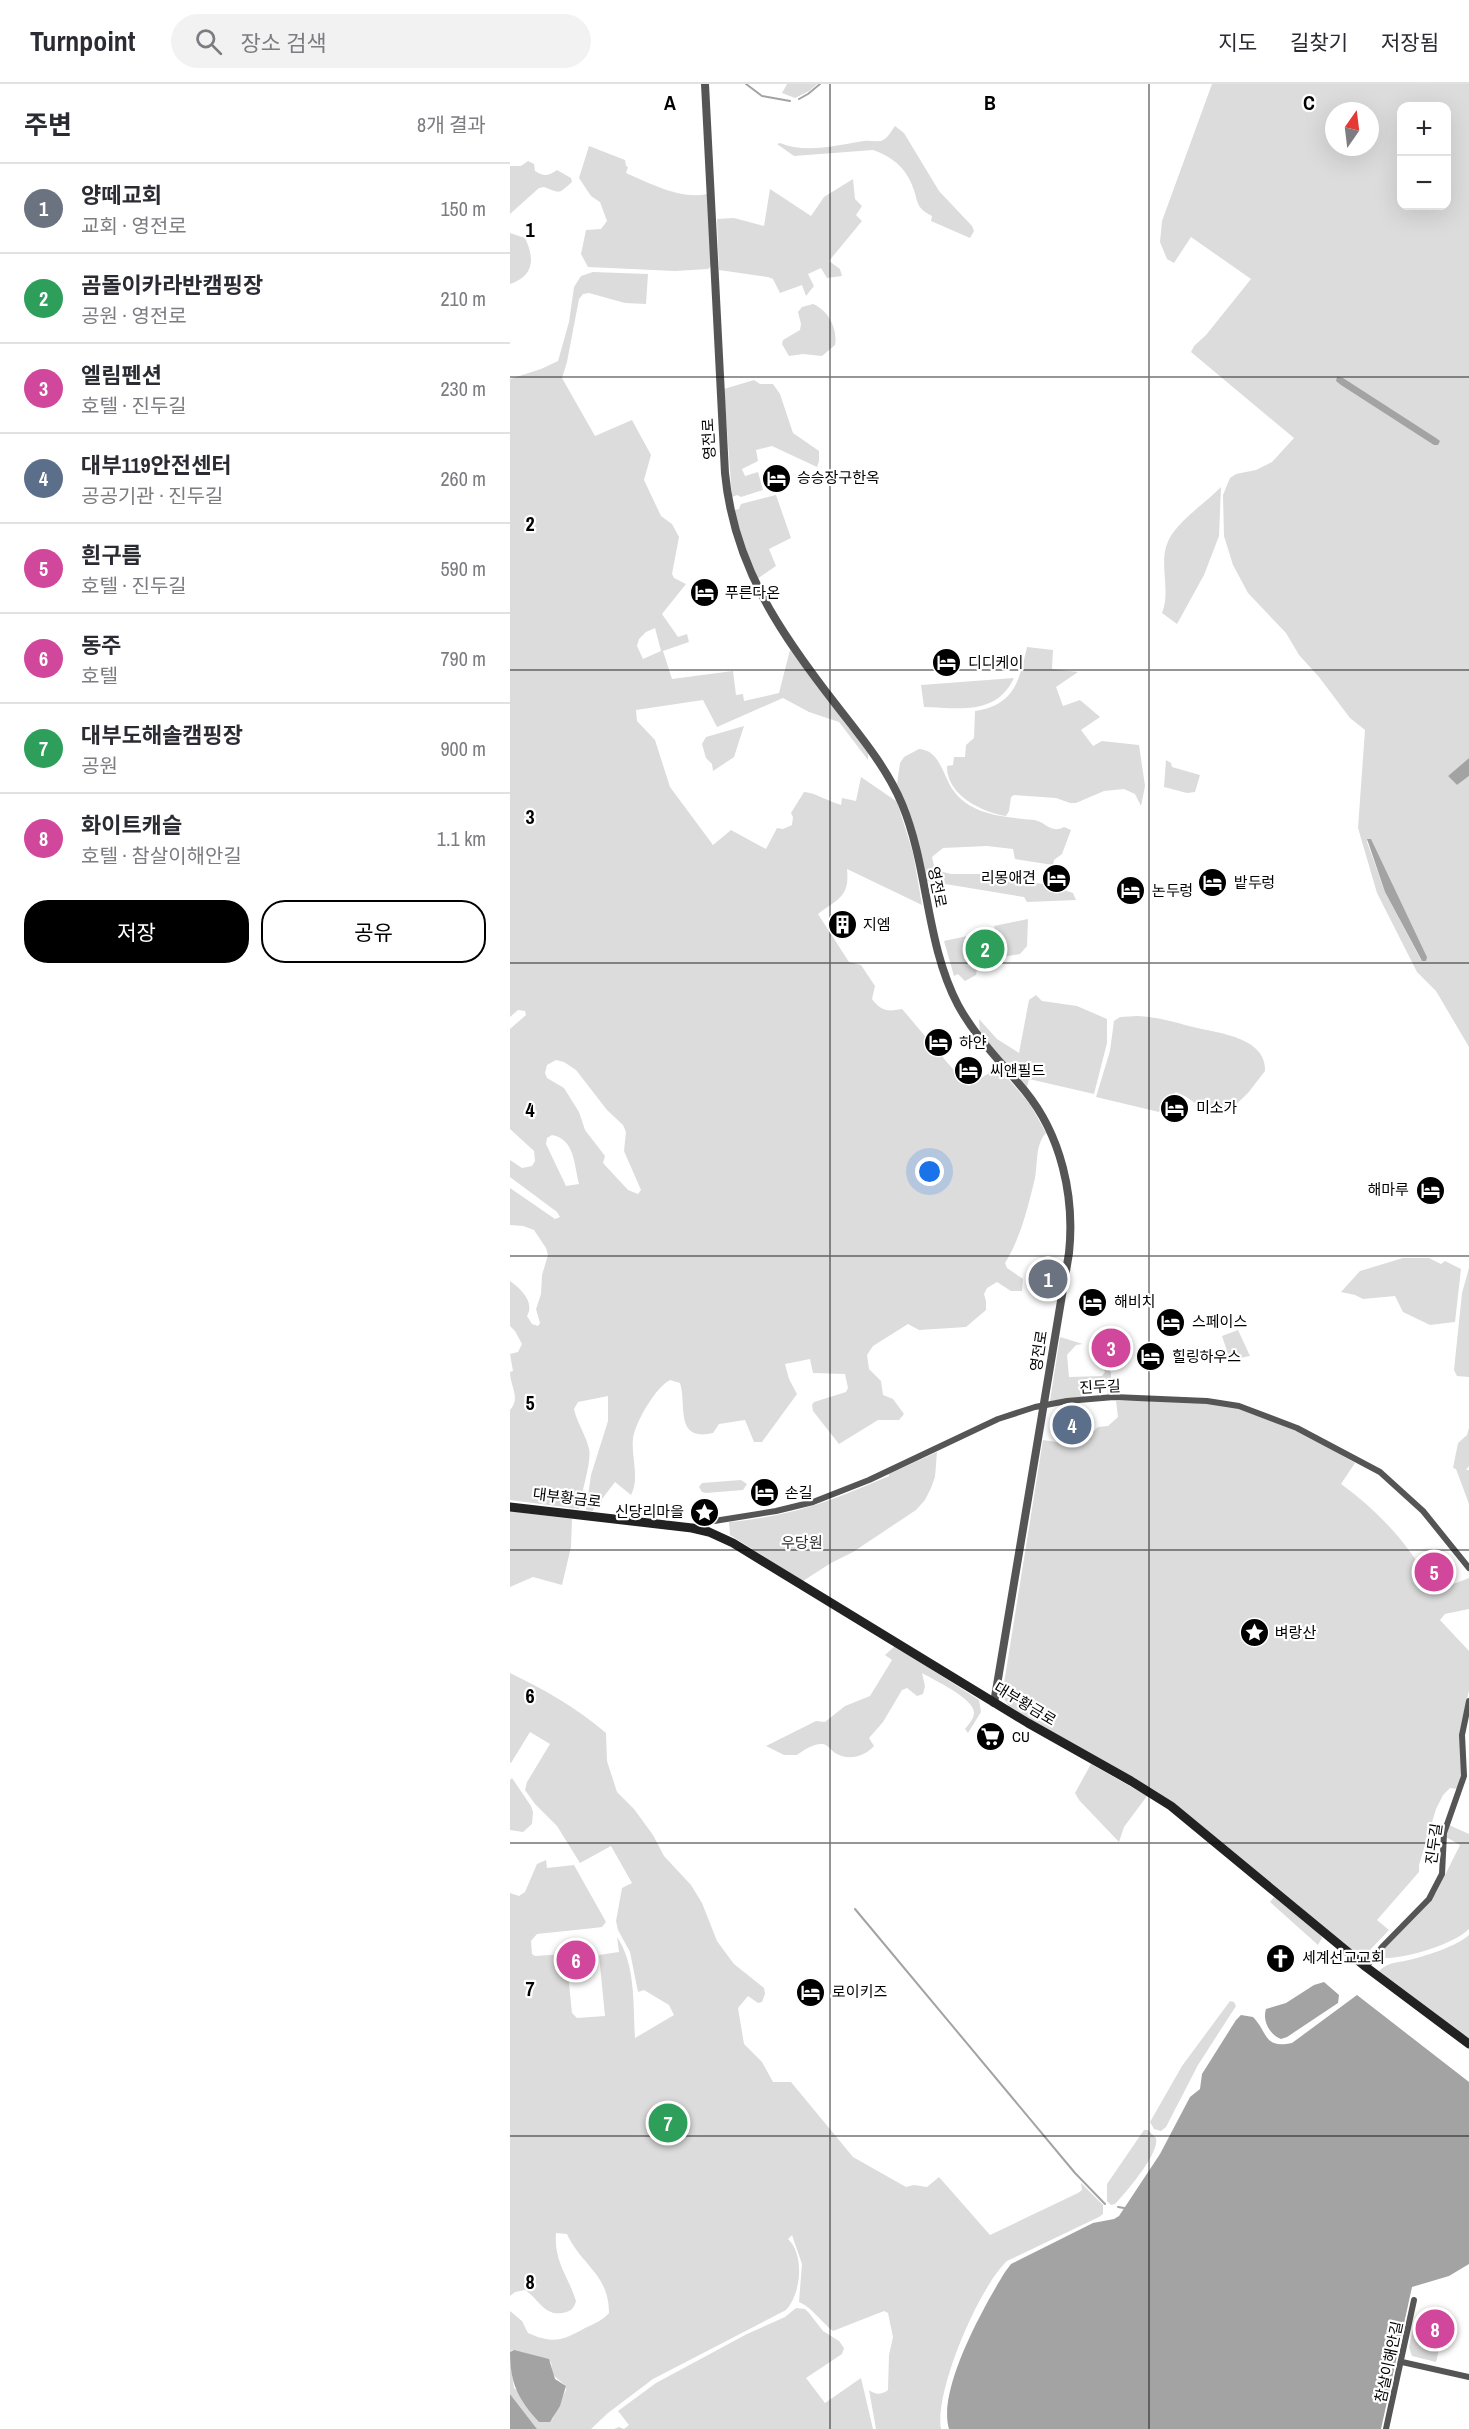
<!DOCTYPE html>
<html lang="ko">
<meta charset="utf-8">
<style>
body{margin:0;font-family:"Archivo Narrow","Noto Sans KR",sans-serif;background:#f2f2f3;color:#2b2b33}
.controls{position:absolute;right:18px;top:18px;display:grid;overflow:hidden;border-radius:12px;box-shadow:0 6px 24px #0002}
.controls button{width:54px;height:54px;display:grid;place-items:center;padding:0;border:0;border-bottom:2px solid #e1e1e2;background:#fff;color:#2b2b33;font:30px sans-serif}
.compass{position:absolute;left:815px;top:18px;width:54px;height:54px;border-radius:50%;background:#fff;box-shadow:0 6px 24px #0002;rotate:14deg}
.you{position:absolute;left:420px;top:1088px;width:21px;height:21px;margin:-15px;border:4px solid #fff;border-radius:50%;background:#1a73e8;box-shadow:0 0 0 9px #1a73e833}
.badge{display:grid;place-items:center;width:39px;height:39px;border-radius:50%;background:#000;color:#fff;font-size:20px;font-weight:700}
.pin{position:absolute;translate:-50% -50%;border:3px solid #fff;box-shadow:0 2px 6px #0006}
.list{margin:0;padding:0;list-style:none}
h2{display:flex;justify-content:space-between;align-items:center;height:78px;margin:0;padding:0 24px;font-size:26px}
h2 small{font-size:20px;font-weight:400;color:#7c7c81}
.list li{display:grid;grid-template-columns:39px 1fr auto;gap:18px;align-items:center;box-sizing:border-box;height:90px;padding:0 24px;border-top:2px solid #e1e1e2}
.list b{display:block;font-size:22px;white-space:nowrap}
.list p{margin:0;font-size:20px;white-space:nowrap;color:#7c7c81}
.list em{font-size:20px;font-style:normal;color:#7c7c81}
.actions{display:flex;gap:12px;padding:18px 24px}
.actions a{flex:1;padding:14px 0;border:2px solid #000;border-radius:24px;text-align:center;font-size:21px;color:#000}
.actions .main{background:#000;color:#fff}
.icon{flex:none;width:33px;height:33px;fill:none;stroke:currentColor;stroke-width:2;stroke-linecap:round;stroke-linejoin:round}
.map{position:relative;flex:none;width:959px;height:2345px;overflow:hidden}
header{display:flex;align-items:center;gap:36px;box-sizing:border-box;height:84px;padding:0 30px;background:#fff;border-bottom:2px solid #e1e1e2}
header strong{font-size:28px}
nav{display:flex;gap:33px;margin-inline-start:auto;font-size:21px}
.search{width:420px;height:54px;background:#f2f2f3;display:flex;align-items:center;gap:15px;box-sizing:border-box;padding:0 21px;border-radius:33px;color:#7c7c81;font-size:22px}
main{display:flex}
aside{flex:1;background:#fff}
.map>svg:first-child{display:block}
</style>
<header>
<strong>Turnpoint</strong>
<div class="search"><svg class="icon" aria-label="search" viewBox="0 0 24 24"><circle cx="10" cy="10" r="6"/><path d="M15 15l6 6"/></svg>장소 검색</div>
<nav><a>지도</a><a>길찾기</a><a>저장됨</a></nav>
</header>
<main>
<aside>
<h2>주변<small>8개 결과</small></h2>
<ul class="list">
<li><span class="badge" style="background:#6b7280">1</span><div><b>양떼교회</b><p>교회 · 영전로</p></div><em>150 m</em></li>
<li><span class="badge" style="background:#2e9e5b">2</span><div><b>곰돌이카라반캠핑장</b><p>공원 · 영전로</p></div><em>210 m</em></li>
<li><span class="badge" style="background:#d1479c">3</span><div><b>엘림펜션</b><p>호텔 · 진두길</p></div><em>230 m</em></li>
<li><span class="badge" style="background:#5c6f8a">4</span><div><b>대부119안전센터</b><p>공공기관 · 진두길</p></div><em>260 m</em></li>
<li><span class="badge" style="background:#d1479c">5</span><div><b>흰구름</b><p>호텔 · 진두길</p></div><em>590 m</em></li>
<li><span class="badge" style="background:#d1479c">6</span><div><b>동주</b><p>호텔</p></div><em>790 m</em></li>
<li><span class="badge" style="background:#2e9e5b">7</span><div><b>대부도해솔캠핑장</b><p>공원</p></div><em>900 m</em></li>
<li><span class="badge" style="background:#d1479c">8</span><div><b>화이트캐슬</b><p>호텔 · 참살이해안길</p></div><em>1.1 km</em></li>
</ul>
<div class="actions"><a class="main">저장</a><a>공유</a></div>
</aside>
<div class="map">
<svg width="959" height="2345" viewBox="0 0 959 2345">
<rect width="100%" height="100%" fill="#fff"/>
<!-- green -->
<path fill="#dcdcdc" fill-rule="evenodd" d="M277,0H307L299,7L285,14L272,9Z
M702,0H959V674L938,692L947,701L959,692V963L926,907L907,888L867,809L848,744L855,646L840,634L809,593L789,571L776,549L738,509L723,481L714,452L713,411L720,394L726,390L746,386L762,378L784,354L681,268L684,262L696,251L741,195L681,153L664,179L657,175L650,158L652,137ZM892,22H936V122H892ZM824,27H860V63H824ZM858,755L861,756L917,873L911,876L875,808L857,758Z
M385,42L394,49L429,107L462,142L464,147L460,154L421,137L422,132C404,123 409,117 402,101C395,83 381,72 363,66L284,72L267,60L270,59C296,70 327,61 354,57C361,56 367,59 373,56C379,53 381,47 385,42Z
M79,62L115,76L116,82L118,83L116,89C139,99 171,116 197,110L201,182L198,185L165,187L78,183L71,170L76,146L91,145L97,137L90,118L81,112L69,94Z
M18,77L24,80L25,87C34,93 38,92 47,86L61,94L62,98C47,111 51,109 34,103L29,104L0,130V82H11Z
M343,95L345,115L352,122L346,131L352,137L319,177L330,185L332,192L317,194L311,184L298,190L304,202L296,212L292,201L270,209L263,195L258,193L209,186L207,135L224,134L254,142L260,105L301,132L314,113Z
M0,149L15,154C25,175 24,192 0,200Z
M83,188L138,190L136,220L115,219L79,209L73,210L69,215L57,278L52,294L85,352L122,336L141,371L134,396L151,432L162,440L169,453L162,490L164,494L176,500L152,530L168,553L177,550L179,558L153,567L162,595L223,587L226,611L233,610L234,617L269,609L280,566L358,669V676L329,638L299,628L273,614L207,643L193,616L126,626L127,637L145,656L160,703L203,761L221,746L256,765L267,744L273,745L282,741L283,733L281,729L294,708C303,708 320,718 331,721L332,714L346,717L351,693L386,717L388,721L403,769L412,821L337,785C340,813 328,815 308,830L339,878L351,881L365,902L362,915C371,927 377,928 392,925C415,951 435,978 459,1002L488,983L520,1020L536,1049C525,1061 528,1079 525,1094C518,1123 511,1153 495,1179L497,1184L513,1195L512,1207H501L487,1198L477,1204L474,1210L476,1217V1226L456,1243L409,1246L398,1240L363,1262L357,1271L359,1285L371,1297L373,1311L383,1315L394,1330L389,1336H368L329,1360L303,1327L302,1321L304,1318L336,1308L338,1304L335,1290L303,1289L300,1275L275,1280L279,1295L287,1310L252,1358H244L235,1336L209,1340L203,1349C164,1358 177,1321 170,1299L160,1296C146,1303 125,1338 123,1355C121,1373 130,1394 121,1411L105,1398L92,1415L91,1421L85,1420L83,1427L76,1426L81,1391L98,1337V1312L68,1318L64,1325C67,1339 76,1351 79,1365C82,1377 71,1410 69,1425L0,1416V1326C11,1314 0,1302 0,1288L3,1287L0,1270L8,1268L12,1260L5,1247L0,1242V1197C11,1205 25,1218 17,1232L22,1240L28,1242L30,1239L26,1225L31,1210L32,1191L38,1171L36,1164L24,1146L13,1142L0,1141V1104L45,1135L50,1133L47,1128L0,1093V1076L12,1084L22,1082L25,1077L24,1067L0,1045V945L16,931L15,927L8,926L0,933V295L31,285L48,277L59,238L64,203L71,192ZM145,544L151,567L133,575L127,562L129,555L136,548ZM46,976L54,978L66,986L97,1026L113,1041L116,1048L114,1067L131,1106L128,1110L118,1106L93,1079L95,1072L75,1046L69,1028L54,1004L37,994L35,989L37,981ZM42,1051C65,1055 64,1081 69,1100L56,1102L36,1060L37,1054Z
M303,220C318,226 328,245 325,261L312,272L293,270L279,272L272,260L273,256L290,246L291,240L288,228L292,223Z
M244,296L250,300H263L270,310L283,349L309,367V377L307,383L262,362L246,366L248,377L232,385L235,392L248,388L253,406L231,413L227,411L222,413L214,305Z
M711,403L709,452L694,491L667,540L652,529C661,507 649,481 657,460C665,438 695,420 711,403Z
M266,411L281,454L259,465L266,482L247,495L229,445L224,426L229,425L231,420Z
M517,563L543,566L542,585L568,588L546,603L553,622L570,616L590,633L571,646L583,662L592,657L629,661L635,702L631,722L625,710L614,705L594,707L566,719H560L546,714L504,711L501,713L499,727L496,732C471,728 436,710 437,682L443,681L444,673H455L456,661L464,654L465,627C504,621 509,598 517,563Z
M504,594C486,632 449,624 414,623L411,601Z
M234,642L224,673L203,687L202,680L196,674L192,660L196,653Z
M409,665C430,666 433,692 443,706C461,732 496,733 524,736C536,738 541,750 554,743L561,746L552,770L544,776L543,781L505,775L503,765L477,762L433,764L422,773L425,786L441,790H473L539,801L563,809L566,816L517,818L514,813L417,797L403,739L387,700L390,679L394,673Z
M656,676L661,679L662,683L690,691L685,708L677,709L654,703Z
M518,835L517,862L510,870L487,874L485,869L468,880L466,891L455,897L448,890L444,892L434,857L485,846L484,842Z
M526,911L532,917L567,922L597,935V959L584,1010L519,995L517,1003L470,950L469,935L487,955L509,969L519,916Z
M628,932C647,933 664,938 683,943C707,949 757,953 755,987L738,1009L718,1028C693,1032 687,1016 666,1008L649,1028L586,1013L600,967L604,937L610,933Z
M893,1174H919L931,1180L935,1177L951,1185L945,1238L920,1241L893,1228L885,1212L853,1215L845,1211L831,1208L850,1187Z
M959,1184V1293L947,1292L944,1286L952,1209Z
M728,1246L740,1272L720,1276L712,1252Z
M550,1253L573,1260L566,1261L557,1271L559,1293L592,1292L595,1288L588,1266L591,1268L601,1289L600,1310L598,1311L597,1300L574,1302V1313L540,1317Z
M606,1317C644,1317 685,1316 722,1323C766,1332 807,1356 845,1379L831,1400C871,1429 902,1464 925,1507L959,1494V1525L935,1530L930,1536L959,1567V1606L951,1645V1690L948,1705L940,1704L933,1711L926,1725L909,1781V1788L867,1836L879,1846L859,1867L842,1866L697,1748L574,1668L499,1622L492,1612L533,1356L553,1359L573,1358L588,1343L598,1342L608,1333Z
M959,1344V1382L956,1386H959V1420L946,1385L943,1384L948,1359L957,1351Z
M427,1368L425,1393L421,1404L415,1416L406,1426L343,1468L321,1479L293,1497L220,1451L219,1438C283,1432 321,1417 379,1392V1390Z
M231,1396L237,1400L233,1406L196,1409L192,1408L189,1403L192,1399Z
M0,1427L62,1435L61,1463L52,1501L23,1493L0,1503Z
M385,1562L469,1616L471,1628L458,1649L455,1645C458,1641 464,1635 464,1629C465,1615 424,1596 412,1589L415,1602L413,1610L407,1612L397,1604L392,1606L373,1638L359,1654L364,1662C354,1673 338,1677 325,1669C321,1666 318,1661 313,1660C305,1659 293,1666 287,1671H274L256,1662L306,1637L315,1638L335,1622L360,1612L382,1576L375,1571Z
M0,1589C35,1606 67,1624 96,1649L97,1677L107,1708L124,1725L143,1751L154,1772L181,1801L192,1819L207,1857L215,1868L224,1880L254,1904L255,1910L252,1918L248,1919L238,1912L228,1924L234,1960L252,1978L263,1998H281L343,2073L396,2103L404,2101L417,2103L429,2093L480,2151L568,2109L572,2106L571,2099L593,2121V2130L589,2133L497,2177C469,2203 424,2308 431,2345H366L359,2306C366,2311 371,2311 378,2306L379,2271L383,2253L378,2229L374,2227L323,2247C311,2238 303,2224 289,2218L292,2180L282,2151L278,2155C295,2171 291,2210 276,2226L143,2295L98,2329L81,2345H27L0,2310V2275L4,2304L42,2336L56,2306V2302L43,2291L41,2278L2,2266L0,2268V2227L12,2237L18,2249C43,2260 52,2257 75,2244C84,2240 93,2236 99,2229C99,2190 71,2181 57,2150L46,2149C44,2179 58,2191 66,2217C64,2225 60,2228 52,2229C34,2232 28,2214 15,2206L5,2208L0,2212V1809L9,1812L15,1808L27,1780L36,1776L37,1784L64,1781L96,1838L92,1843L84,1844L27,1850L21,1857L22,1870L25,1872L56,1870L62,1929L67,1934L95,1932L89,1871L109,1868L107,1853C126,1881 123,1921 125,1954L164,1931L159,1921L134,1906L128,1908L120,1868L108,1846L106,1837L112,1804L122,1799L101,1762L70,1779L47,1742L25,1720L15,1706L17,1698L40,1660L20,1648L1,1679L0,1678Z
M581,1680L637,1712L614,1743L609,1758L569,1716L565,1709Z
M2,1694L21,1722L23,1728L22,1740L13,1748L0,1746V1696Z
M939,1741L959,1750V1845C943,1861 894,1875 872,1874L871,1872L875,1864L926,1809L950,1761L936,1753Z
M764,1813L810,1849L812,1854L808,1861L760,1818Z
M959,1851V1955L869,1887C879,1877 889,1879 903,1875C918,1871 947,1862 959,1851Z
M720,1917L724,1918L726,1922L688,1981L656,2043L651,2047L644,2045L640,2038L672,1982Z
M634,2046H638L646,2054C650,2069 616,2108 605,2120L601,2121L597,2117V2100Z
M286,2224L295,2225L299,2229L313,2247L329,2257L334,2264L332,2270L296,2294L315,2319L351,2294L363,2345H104L109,2343L114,2345L119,2341L108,2327L146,2299L237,2250L275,2233Z
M905,2235L934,2244L926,2278L902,2272L899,2263Z"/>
<!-- water -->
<path fill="#a3a3a3" d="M827,293L833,294L926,354L930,357L928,361H924L831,301L826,297Z
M959,674V692L947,701L938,692Z
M857,755H861L917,873L916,877H912L875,808Z
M814,1898L829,1911L828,1919L777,1953L771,1955C760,1951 752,1937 756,1925L776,1919L804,1901Z
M847,1911L959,1998V2180L939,2192L902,2203L871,2345H439C427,2306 474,2222 495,2188L501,2180L583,2139L604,2135L609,2132L650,2070L680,2013L690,2005L692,1990L726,1936L731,1931L743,1933C758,1948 753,1965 782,1959Z
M4,2266L39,2275L45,2295L56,2302L50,2322L40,2338H29C8,2315 0,2299 0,2268Z
M0,2310L27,2345H0Z"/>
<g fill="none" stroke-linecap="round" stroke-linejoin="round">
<!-- stream -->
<path stroke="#a3a3a3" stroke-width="2" d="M236,0L252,12L280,17
M289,15L298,10L310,0
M345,1825L565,2089L595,2120
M608,2123L614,2124"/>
<!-- minor -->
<path stroke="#555" stroke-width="6" d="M190,1445L198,1438L266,1427L303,1418L359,1396L488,1335L525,1323L557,1317L604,1313L697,1317L729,1322L787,1344L870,1388L913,1427L959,1484
M856,1883L872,1863L919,1815L932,1790L934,1749L954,1692L952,1651L959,1617
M892,2278L959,2293
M876,2345L904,2216"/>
<!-- tertiary -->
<path stroke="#555" stroke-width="8" d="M195,0L215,389C224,483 271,550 327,622C351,653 377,684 392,720C419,785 415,858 448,921C466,954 491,978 515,1007C551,1051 565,1112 559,1169L484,1619"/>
<!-- secondary -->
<path stroke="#222" stroke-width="9" d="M0,1423L182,1444L199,1448L223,1459L518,1639L621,1697L661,1722L856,1883L959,1960"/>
</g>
<!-- grid -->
<path fill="none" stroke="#000" stroke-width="1.5" stroke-opacity="0.55" d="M320,0V2345M639,0V2345M0,293H959M0,586H959M0,879H959M0,1172H959M0,1466H959M0,1759H959M0,2052H959"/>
<!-- icons -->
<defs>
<symbol id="hotel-disc" viewBox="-11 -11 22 22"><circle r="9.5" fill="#000" stroke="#fff"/><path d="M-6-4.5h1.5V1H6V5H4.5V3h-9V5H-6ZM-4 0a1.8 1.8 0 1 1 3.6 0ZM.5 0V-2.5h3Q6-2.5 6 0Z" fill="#fff"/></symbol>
<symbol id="building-disc" viewBox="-11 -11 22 22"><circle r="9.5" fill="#000" stroke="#fff"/><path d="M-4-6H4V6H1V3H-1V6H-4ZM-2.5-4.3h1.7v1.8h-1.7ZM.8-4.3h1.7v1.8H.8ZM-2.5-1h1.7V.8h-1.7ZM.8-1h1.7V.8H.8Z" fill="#fff"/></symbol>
<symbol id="sight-disc" viewBox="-11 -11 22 22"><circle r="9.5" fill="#000" stroke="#fff"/><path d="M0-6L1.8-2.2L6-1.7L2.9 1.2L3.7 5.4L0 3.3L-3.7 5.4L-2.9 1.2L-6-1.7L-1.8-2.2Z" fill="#fff"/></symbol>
<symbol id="supermarket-disc" viewBox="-11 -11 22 22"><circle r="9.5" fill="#000" stroke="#fff"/><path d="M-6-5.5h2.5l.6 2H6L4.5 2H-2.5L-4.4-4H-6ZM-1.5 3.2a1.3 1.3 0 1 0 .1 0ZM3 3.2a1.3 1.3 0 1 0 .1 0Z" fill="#fff"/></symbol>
<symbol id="church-disc" viewBox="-11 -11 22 22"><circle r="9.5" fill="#000" stroke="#fff"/><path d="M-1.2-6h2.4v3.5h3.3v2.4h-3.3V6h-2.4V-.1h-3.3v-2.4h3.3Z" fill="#fff"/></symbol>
</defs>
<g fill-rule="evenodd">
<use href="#hotel-disc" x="250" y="378" width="33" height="33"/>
<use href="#hotel-disc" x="178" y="492" width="33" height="33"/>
<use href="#hotel-disc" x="420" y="562" width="33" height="33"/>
<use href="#hotel-disc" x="530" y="778" width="33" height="33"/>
<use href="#hotel-disc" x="686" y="782" width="33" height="33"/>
<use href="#hotel-disc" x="604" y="790" width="33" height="33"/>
<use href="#building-disc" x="316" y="824" width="33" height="33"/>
<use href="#hotel-disc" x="412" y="942" width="33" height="33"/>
<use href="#hotel-disc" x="442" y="970" width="33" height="33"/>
<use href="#hotel-disc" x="648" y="1008" width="33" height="33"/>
<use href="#hotel-disc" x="904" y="1090" width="33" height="33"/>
<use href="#hotel-disc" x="566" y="1202" width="33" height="33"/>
<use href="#hotel-disc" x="644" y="1222" width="33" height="33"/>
<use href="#hotel-disc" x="624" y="1256" width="33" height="33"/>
<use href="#hotel-disc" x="238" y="1392" width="33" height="33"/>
<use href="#sight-disc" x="178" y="1412" width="33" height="33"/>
<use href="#sight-disc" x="728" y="1532" width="33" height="33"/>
<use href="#supermarket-disc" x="464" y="1636" width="33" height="33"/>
<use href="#church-disc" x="754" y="1858" width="33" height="33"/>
<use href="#hotel-disc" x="284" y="1892" width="33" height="33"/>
</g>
<g text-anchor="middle" stroke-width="4.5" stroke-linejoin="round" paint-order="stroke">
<!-- street labels -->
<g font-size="15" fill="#000" stroke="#fff">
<text transform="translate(199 355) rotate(-93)" y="5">영전로</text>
<text transform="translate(427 803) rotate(79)" y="5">영전로</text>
<text transform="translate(529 1267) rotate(-81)" y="5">영전로</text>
<text transform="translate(590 1303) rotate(-3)" y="5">진두길</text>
<text transform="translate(57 1414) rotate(7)" y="5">대부황금로</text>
<text transform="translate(515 1620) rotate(31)" y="5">대부황금로</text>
<text transform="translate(924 1760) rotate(-82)" y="5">진두길</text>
<text transform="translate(879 2278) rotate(-78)" y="5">참살이해안길</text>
</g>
<!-- poi labels -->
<g font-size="15" fill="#000" stroke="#fff" text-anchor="start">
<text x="287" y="399">승승장구한옥</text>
<text x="215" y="514">푸른다온</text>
<text x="458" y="584">디디케이</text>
<text x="526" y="799" text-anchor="end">리몽애견</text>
<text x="724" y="804">밭두렁</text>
<text x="642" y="812">논두렁</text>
<text x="353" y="846">지엠</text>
<text x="449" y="964">하얀</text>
<text x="480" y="992">씨앤필드</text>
<text x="686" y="1029">미소가</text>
<text x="899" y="1111" text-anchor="end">해마루</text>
<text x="604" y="1223">해비치</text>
<text x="682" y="1243">스페이스</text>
<text x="662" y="1278">힐링하우스</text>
<text x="275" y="1414">손길</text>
<text x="174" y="1433" text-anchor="end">신당리마을</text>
<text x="765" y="1554">벼랑산</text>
<text x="502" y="1658">CU</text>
<text x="792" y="1879">세계선교교회</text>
<text x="322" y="1913">로이키즈</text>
</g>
<!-- park labels -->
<g font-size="15" fill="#333" stroke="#fff">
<text x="292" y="1464">우당원</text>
</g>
</g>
<g font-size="20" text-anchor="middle" font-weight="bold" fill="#000" stroke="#fff" stroke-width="4.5" stroke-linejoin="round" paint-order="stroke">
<text x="160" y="26">A</text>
<text x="480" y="26">B</text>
<text x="799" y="26">C</text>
<text x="20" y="153">1</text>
<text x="20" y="447">2</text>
<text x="20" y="740">3</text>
<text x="20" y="1033">4</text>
<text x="20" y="1326">5</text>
<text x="20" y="1619">6</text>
<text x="20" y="1912">7</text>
<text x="20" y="2205">8</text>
</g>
</svg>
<div class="controls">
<button>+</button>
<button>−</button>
</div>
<svg class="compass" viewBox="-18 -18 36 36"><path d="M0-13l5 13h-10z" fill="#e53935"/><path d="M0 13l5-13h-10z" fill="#7c7c81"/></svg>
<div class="you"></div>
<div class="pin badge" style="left:538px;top:1195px;background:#6b7280">1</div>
<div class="pin badge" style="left:475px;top:865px;background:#2e9e5b">2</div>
<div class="pin badge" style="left:601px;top:1264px;background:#d1479c">3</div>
<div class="pin badge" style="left:562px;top:1341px;background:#5c6f8a">4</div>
<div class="pin badge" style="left:924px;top:1488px;background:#d1479c">5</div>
<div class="pin badge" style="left:66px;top:1876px;background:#d1479c">6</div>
<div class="pin badge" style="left:158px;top:2039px;background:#2e9e5b">7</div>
<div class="pin badge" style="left:925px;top:2245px;background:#d1479c">8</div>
</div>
</main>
